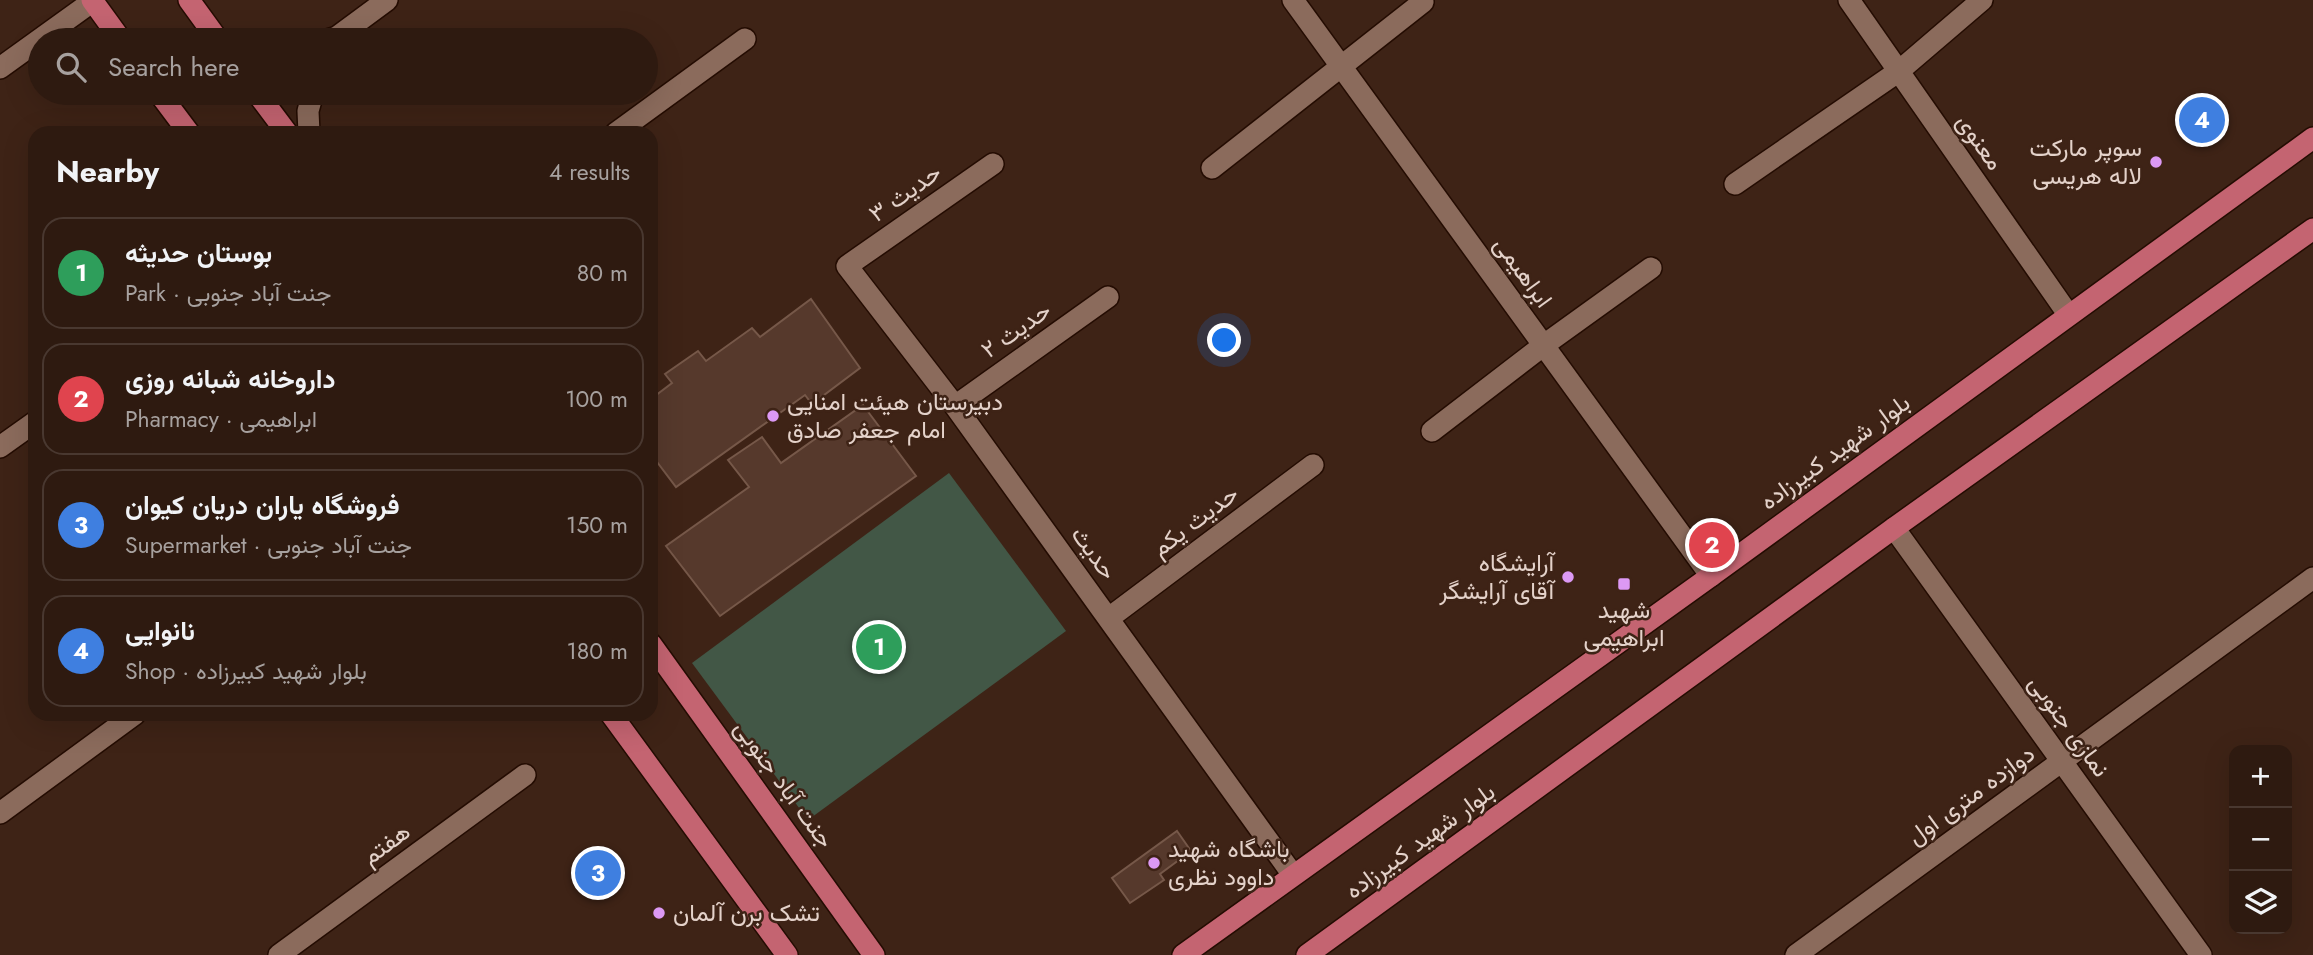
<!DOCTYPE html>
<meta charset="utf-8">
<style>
body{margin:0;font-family:Jost,Vazirmatn,sans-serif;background:#3a271e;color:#f1f3f6}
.controls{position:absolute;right:21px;bottom:21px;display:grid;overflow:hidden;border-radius:14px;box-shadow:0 7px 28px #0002}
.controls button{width:63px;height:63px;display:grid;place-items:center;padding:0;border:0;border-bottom:2px solid #493830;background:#2e1a10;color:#f1f3f6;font:35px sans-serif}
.you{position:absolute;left:1225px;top:341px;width:24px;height:24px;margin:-18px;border:5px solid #fff;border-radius:50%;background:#1a73e8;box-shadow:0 0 0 10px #1a73e833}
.badge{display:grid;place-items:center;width:46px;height:46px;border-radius:50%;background:#bca0f2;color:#fff;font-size:23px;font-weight:700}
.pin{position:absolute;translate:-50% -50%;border:4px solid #fff;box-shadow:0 2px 7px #0006}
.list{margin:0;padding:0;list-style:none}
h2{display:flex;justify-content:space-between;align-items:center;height:91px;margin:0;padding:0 28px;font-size:30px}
h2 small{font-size:23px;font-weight:400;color:#a7a19f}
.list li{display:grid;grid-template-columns:46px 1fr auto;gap:21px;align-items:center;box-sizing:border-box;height:112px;margin:0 14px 14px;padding:0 14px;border:2px solid #493830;border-radius:21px}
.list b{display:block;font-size:26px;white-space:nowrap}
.list p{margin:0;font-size:23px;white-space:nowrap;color:#a7a19f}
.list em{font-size:23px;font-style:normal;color:#a7a19f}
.icon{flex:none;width:38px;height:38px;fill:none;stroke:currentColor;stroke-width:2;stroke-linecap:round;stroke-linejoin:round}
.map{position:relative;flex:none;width:2313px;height:955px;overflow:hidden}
.search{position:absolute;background:#2e1a10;box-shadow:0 7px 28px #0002;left:28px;top:28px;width:630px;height:77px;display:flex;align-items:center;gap:18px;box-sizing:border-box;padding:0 24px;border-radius:38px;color:#a7a19f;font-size:26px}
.panel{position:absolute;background:#2e1a10;box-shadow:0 7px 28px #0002;left:28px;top:126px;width:630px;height:595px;border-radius:21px}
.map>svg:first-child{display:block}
</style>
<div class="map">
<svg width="2313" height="955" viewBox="0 0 2313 955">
<rect width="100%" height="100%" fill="#3e2316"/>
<!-- green -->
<path fill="#425746" d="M949,473L1066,631L808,820L692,663Z"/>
<!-- building -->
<path fill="#56392c" stroke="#765849" stroke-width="2" d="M811,299L860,368L812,404L805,395L676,487L651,454V399L672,383L665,374L698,351L706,361L752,328L760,337Z
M863,405L916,476L720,616L666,546L749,487L728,460L762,437L781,463Z
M1177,831L1191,851L1160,874L1164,880L1130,903L1112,878Z"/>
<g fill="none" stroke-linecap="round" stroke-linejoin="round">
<defs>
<path id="minor" d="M1293,0L1711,576
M1849,0L2068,314
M327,40L337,37L387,0
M0,68L93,1
M309,133L308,111L313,93
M616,133L745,39
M993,164L847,266L955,406L1293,875
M1212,168L1423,2
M1735,184L1899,71L1982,0
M955,406L1108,297
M1432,431L1544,345L1651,268
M0,447L35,422
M1894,528L2201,955
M1109,618L1313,465
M0,813L135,714
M279,955L525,775
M1796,955L2313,578"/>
<path id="major" d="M92,0L121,40
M189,0L218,40
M159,93L189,133
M257,93L287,133
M651,644L874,955
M611,714L787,955
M1183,955L1711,576L2313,138
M1307,955L1894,528L2313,229"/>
</defs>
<!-- minor casing -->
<use href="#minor" stroke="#240c02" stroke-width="24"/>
<!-- major casing -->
<use href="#major" stroke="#240c02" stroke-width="24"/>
<!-- minor -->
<use href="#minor" stroke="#8b6b5c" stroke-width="21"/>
<!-- major -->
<use href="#major" stroke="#c46471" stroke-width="21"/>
</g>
<!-- markers -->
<g fill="#dc99f4" stroke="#3e2316" stroke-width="2.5">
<circle cx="2156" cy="162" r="7"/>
<circle cx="773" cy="416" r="7"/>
<circle cx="1568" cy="577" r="7"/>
<rect x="1617" y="577" width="14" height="14" rx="3.5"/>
<circle cx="1154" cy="863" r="7"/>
<circle cx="659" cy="913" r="7"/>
</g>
<g text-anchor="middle" stroke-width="5" stroke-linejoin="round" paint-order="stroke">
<!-- street labels -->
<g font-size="24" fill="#e4d2ca" stroke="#3e2316">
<text transform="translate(1980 142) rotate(55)" y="8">معنوی</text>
<text transform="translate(905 193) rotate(-35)" y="8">حدیث ۳</text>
<text transform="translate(1523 272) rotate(54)" y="8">ابراهیمی</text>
<text transform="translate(1016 330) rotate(-35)" y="8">حدیث ۲</text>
<text transform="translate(1835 452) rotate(-36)" y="8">بلوار شهید کبیرزاده</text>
<text transform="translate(1195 521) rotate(-37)" y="8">حدیث یکم</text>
<text transform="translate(1094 553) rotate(54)" y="8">حدیث</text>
<text transform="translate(2069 726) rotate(54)" y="8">نمازی جنوبی</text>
<text transform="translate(784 784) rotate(54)" y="8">جنت آباد جنوبی</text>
<text transform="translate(1971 795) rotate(-36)" y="8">دوازده متری اول</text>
<text transform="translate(1420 841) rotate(-36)" y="8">بلوار شهید کبیرزاده</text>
<text transform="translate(386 844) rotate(-36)" y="8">هفتم</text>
</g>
<!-- poi labels -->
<g font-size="24" fill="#e4d2ca" stroke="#3e2316" text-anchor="start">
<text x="2142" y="156" text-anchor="end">سوپر مارکت<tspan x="2142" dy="28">لاله هریسی</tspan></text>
<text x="787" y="410">دبیرستان هیئت امنایی<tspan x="787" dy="28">امام جعفر صادق</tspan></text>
<text x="1554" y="571" text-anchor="end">آرایشگاه<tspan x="1554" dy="28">آقای آرایشگر</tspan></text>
<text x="1624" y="618" text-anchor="middle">شهید<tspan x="1624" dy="28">ابراهیمی</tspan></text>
<text x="1168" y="857">باشگاه شهید<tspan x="1168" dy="28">داوود نظری</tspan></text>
<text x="673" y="921">تشک برن آلمان</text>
</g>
</g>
</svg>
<div class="controls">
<button>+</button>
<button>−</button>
<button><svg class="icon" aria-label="layers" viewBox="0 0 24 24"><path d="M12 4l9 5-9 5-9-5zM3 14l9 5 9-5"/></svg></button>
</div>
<div class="you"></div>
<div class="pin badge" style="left:879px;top:647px;background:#2e9e5b">1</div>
<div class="pin badge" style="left:1712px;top:545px;background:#e0444e">2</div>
<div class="pin badge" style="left:598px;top:873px;background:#3f7fe0">3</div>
<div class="pin badge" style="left:2202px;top:120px;background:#3f7fe0">4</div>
<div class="search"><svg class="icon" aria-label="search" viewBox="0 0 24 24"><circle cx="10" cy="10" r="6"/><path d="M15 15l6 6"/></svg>Search here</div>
<section class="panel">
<h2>Nearby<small>4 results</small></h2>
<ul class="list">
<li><span class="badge" style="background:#2e9e5b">1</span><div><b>بوستان حدیثه</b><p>Park · جنت آباد جنوبی</p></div><em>80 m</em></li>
<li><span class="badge" style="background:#e0444e">2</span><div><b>داروخانه شبانه روزی</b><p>Pharmacy · ابراهیمی</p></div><em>100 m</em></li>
<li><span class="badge" style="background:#3f7fe0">3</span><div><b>فروشگاه یاران دریان کیوان</b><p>Supermarket · جنت آباد جنوبی</p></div><em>150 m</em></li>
<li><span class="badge" style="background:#3f7fe0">4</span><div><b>نانوایی</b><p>Shop · بلوار شهید کبیرزاده</p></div><em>180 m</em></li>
</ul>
</section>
</div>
